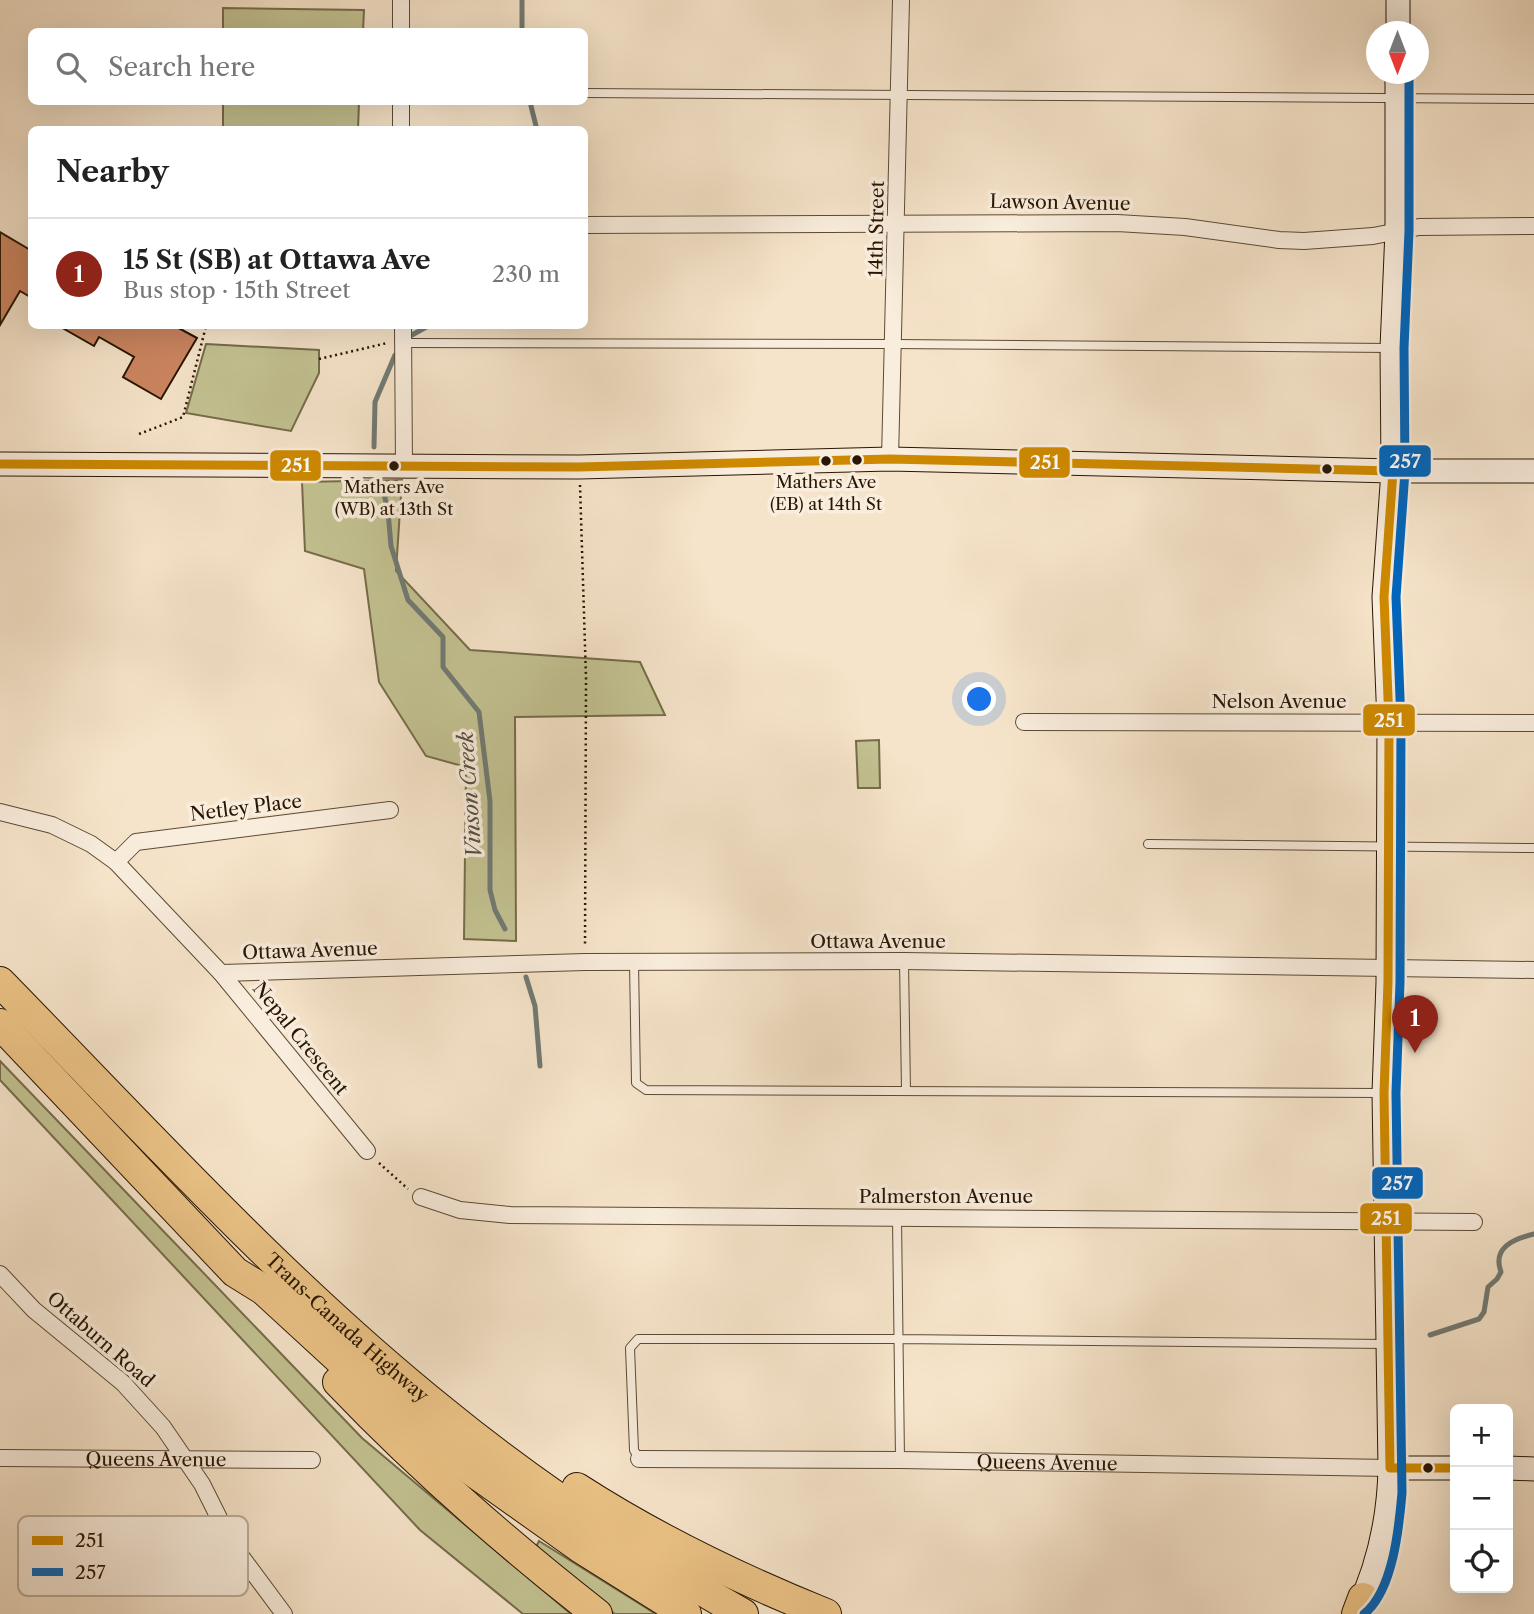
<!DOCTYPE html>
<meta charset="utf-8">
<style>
body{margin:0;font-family:"Libre Caslon Text",serif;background:#f6f6f6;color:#222}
.controls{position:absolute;right:21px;bottom:21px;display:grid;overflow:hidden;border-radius:10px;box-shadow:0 7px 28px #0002}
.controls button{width:63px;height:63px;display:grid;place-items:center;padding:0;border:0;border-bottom:2px solid #e0e0e0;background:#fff;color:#222;font:35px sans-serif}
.compass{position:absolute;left:1366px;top:21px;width:63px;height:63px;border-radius:50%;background:#fff;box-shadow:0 7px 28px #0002;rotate:180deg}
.you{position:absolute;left:980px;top:700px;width:24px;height:24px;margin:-18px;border:5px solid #fff;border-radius:50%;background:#1a73e8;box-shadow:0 0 0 10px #1a73e833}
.badge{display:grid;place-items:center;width:46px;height:46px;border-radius:50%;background:#8f2418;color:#fff;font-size:23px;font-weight:700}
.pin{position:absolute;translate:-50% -58px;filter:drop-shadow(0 2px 4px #0008)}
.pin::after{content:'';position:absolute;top:37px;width:24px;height:21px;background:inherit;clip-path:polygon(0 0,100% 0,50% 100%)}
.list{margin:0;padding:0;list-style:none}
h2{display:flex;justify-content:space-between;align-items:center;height:91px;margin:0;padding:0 28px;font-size:30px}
h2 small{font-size:23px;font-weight:400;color:#767676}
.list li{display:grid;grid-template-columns:46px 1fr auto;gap:21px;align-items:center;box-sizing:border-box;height:112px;padding:0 28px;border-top:2px solid #e0e0e0}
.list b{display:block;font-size:26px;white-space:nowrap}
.list p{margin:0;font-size:23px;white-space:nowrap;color:#767676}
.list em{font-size:23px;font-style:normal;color:#767676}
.icon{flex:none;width:38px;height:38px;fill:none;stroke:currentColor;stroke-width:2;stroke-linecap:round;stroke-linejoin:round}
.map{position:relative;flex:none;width:1534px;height:1614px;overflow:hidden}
.search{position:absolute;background:#fff;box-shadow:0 7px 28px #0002;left:28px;top:28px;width:560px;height:77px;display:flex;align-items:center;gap:18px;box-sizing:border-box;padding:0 24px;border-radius:10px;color:#767676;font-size:26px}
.panel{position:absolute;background:#fff;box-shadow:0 7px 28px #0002;left:28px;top:126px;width:560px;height:203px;border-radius:10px}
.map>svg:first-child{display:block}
</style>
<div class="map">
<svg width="1534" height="1614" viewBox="0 0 1534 1614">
<rect width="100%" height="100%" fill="#f6e4ca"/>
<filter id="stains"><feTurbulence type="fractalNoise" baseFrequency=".00286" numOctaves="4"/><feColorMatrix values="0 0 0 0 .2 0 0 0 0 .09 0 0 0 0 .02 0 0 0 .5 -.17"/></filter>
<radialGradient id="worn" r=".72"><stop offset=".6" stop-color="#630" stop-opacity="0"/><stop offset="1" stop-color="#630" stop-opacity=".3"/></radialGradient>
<!-- green -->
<path fill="#c3c292" stroke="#766c4a" stroke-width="2" d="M223,8L364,10L363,31H223Z
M223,102H359L358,129H223Z
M206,344L319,350V373L291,431L186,413Z
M402,480L396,571L470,650L640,662L665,715L515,717L516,941L464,939L466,767L426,756L379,682L364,569L305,551L302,482Z
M879,740L880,788H858L856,741Z
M0,1061L362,1438L571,1614H523L420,1530L0,1080Z
M539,1541L656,1614H615L533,1553Z"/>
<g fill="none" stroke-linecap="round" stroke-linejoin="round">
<!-- stream -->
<path stroke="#717a74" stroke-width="5" d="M522,0V32
M531,106L537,130
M412,335L428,326
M374,447L375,402L395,355
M380,477L388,511L391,546L408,600L443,637V667L479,712L490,801V890L495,910L505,929
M526,977L535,1006L540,1066
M1430,1335L1479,1319L1484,1312L1488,1287L1497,1279L1501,1272C1492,1248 1513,1239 1534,1234"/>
</g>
<!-- building -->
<path fill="#cc8661" stroke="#281602" stroke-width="2" d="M0,232L32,251V298L20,291L0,325Z
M59,326H175L197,338L161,399L123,377L134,357L99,337L94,346Z"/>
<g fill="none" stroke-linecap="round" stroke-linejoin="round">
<defs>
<path id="lane" d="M584,93L1534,99
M404,343L894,344L1391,348
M1148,844L1534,848
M904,961L906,1091
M634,962L636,1083L646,1090L1381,1093
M897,1217L900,1460
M639,1459L634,1450L630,1348L638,1339H898L1385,1344"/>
<g id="street">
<path d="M401,32V0"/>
<path d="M401,102V130"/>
<path d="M584,225L1117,223L1185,227L1279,240L1304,241L1373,236L1419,227L1534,226"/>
<path d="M403,326L404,467"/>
<path d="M890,459L901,0"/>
<path d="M1024,722L1534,723"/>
<path d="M0,812L52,825L91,844L116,862L221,973L367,1151"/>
<path d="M116,862L136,842L390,810"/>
<path d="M221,973L585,962L904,961L1534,970"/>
<path d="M421,1197L460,1210L510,1215L1474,1222"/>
<path d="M0,1274L34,1310L123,1383L163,1427L202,1484L232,1544L284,1614"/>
<path id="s1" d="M0,1458L312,1460"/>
<path id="s2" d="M639,1459L900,1460L1390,1468"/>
</g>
<path id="secondary" d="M1398,32V0
M0,464L579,467L890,459L1393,471H1534
M1390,1468H1455
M1508,1468L1534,1469
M1357,1611C1379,1565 1389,1519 1390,1468L1384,1093L1388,982L1389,723L1384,597L1393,471L1392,348L1397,231V74"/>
<g id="highway">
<path id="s3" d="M0,982C144,1129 284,1284 445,1413C538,1489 639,1555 743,1614"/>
<path d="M0,1024L235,1272L264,1290L376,1393L474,1472L581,1548L686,1614"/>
<path d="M338,1382C418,1466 505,1542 597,1614"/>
<path d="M577,1488C656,1539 739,1579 826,1614"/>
<path d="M1357,1614L1363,1598"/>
</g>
</defs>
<!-- lane casing -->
<use href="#lane" stroke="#5c4a34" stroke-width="10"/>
<!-- street casing -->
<use href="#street" stroke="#5c4a34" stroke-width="18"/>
<!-- secondary casing -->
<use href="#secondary" stroke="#281602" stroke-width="25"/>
<!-- highway casing -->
<use href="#highway" stroke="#281602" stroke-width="32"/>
<!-- path -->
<path stroke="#281602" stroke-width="2.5" stroke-dasharray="2 3.5" stroke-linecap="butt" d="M319,359L387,343
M139,434L183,417L206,326
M580,485L586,678L585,947
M379,1163L408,1189"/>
<!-- lane -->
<use href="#lane" stroke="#f9eddd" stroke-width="8"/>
<!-- street -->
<use href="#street" stroke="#f9eddd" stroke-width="16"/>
<!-- secondary -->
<use href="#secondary" stroke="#f9eddd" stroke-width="23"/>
<!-- highway -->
<use href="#highway" stroke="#ebc285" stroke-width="30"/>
<defs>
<path id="bus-1" d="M0,464L579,467L890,459L1393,471
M1390,1468L1384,1093L1388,982L1389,723L1384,597L1393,471
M1390,1468H1455"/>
<path id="bus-2" d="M1364,1614C1393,1591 1399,1528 1402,1493L1396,1093L1400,982L1401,723L1396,597L1405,471L1404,348L1409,231V74"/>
</defs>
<!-- bus-1 casing -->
<use href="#bus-1" stroke="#f9eddd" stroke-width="14"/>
<!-- bus-2 casing -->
<use href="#bus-2" stroke="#f9eddd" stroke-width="14"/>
<!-- bus-1 -->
<use href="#bus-1" stroke="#ce8900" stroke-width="9"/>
<!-- bus-2 -->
<use href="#bus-2" stroke="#0065bd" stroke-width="9"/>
</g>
<!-- markers -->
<g fill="#281602" stroke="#f9eddd" stroke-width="2.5">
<circle cx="857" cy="460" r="6"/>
<circle cx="826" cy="461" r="6"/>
<circle cx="394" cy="466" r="6"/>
<circle cx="1327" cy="469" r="6"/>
<circle cx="1428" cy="1468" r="6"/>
</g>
<g text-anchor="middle" stroke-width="7" stroke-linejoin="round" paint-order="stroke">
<!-- bus labels -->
<g font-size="17" fill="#281602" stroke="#f9eddd">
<text x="826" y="488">Mathers Ave<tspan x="826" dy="22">(EB) at 14th St</tspan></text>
<text x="394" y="493">Mathers Ave<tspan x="394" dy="22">(WB) at 13th St</tspan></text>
</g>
<!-- street labels -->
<g font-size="19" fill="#281602" stroke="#f9eddd">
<text transform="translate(1060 202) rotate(1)" y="7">Lawson Avenue</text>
<text transform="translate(876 229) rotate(-89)" y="7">14th Street</text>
<text x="1279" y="708">Nelson Avenue</text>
<text transform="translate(246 807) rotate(-7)" y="7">Netley Place</text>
<text x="878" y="948">Ottawa Avenue</text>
<text transform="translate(310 950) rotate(-2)" y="7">Ottawa Avenue</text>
<text transform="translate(301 1038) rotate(51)" y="7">Nepal Crescent</text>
<text x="946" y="1203">Palmerston Avenue</text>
<text dy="7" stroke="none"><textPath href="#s3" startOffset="490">Trans-Canada Highway</textPath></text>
<text transform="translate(101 1339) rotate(41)" y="7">Ottaburn Road</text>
<text dy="7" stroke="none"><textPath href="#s1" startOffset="156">Queens Avenue</textPath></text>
<text dy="7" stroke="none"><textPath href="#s2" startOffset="408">Queens Avenue</textPath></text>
</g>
<!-- water labels -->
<g font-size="21" font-style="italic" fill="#525044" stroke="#f9eddd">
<text transform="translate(470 795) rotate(-94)" y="7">Vinson Creek</text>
</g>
</g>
<!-- legend -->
<rect x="18" y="1516" width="230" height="80" rx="10" fill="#f9eddd" stroke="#baac9b" stroke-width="2"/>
<rect x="32" y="1536" width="31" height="9" fill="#ce8900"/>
<rect x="32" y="1568" width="31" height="8" fill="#0065bd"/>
<g font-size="19" fill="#281602">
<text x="75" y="1547">251</text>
<text x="75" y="1579">257</text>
</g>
<g stroke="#f9eddd" stroke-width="2.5">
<rect x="1378" y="444" width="54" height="34" rx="7" fill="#0065bd"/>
<rect x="1018" y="446" width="53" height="33" rx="7" fill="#ce8900"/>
<rect x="269" y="449" width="53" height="33" rx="7" fill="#ce8900"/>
<rect x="1362" y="703" width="54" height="34" rx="7" fill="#ce8900"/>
<rect x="1371" y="1166" width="53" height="34" rx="7" fill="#0065bd"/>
<rect x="1359" y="1202" width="54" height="33" rx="7" fill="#ce8900"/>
</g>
<g font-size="19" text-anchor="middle" font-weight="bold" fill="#fff">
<text x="1405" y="468">257</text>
<text x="1045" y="469">251</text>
<text x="296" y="472">251</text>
<text x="1389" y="727">251</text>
<text x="1397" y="1190">257</text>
<text x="1386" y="1225">251</text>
</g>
<rect width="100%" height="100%" filter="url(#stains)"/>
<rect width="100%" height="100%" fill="url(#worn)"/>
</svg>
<div class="controls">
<button>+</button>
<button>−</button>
<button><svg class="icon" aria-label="locate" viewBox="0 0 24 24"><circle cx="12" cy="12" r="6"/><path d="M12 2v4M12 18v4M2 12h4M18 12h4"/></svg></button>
</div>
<svg class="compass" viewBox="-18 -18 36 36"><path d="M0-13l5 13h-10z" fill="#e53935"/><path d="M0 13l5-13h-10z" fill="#767676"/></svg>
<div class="you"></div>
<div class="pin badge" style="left:1415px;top:1053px">1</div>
<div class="search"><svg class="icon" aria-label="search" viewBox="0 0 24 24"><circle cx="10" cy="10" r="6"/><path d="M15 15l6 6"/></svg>Search here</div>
<section class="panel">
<h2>Nearby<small></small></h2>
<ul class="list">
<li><span class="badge">1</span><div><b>15 St (SB) at Ottawa Ave</b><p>Bus stop · 15th Street</p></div><em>230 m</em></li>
</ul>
</section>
</div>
